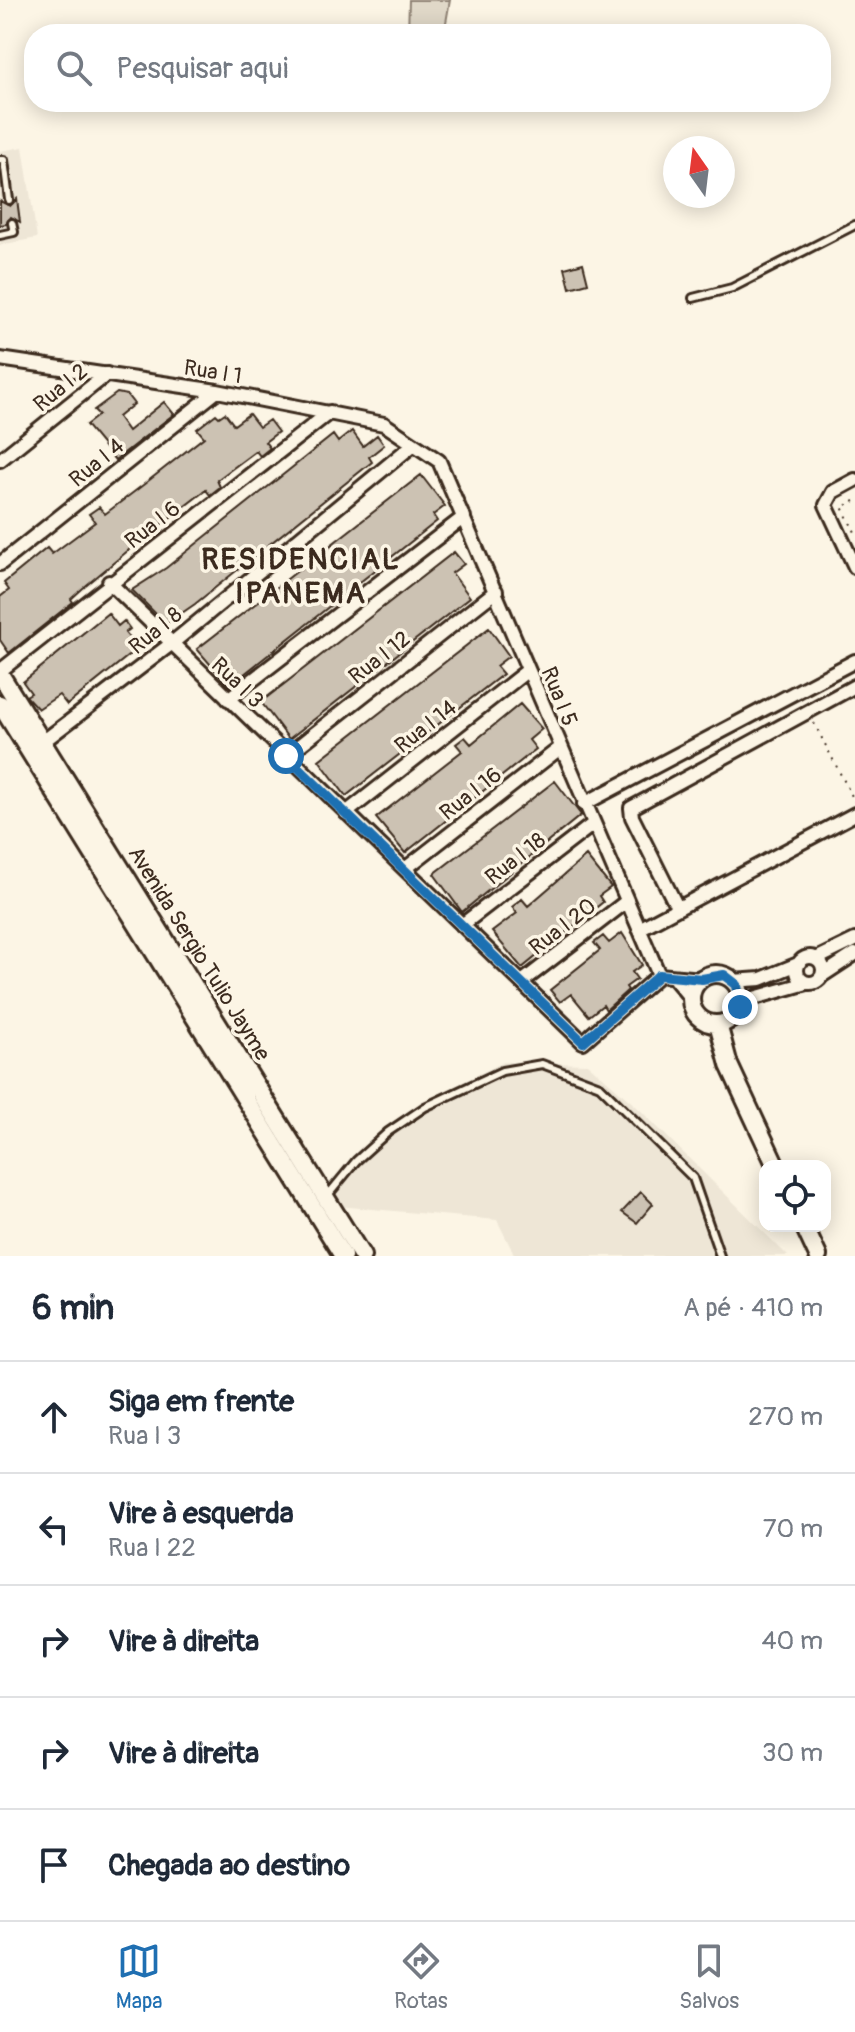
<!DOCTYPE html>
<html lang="pt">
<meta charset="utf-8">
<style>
body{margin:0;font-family:Pangolin,sans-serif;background:#f6f6f7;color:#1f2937}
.controls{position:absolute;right:24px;bottom:24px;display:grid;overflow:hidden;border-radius:16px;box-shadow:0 4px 20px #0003}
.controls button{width:72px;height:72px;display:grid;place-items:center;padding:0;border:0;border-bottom:2px solid #e0e1e3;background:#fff;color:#1f2937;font:40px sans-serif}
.compass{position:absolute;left:663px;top:136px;width:72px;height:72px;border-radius:50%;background:#fff;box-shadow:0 4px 20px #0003;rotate:346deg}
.stop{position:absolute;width:24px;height:24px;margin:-18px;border:6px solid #1f6fb2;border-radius:50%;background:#fff}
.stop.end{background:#1f6fb2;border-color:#fff;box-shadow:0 2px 8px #0008}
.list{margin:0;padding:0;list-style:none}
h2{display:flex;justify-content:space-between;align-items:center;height:104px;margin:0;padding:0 32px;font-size:34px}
h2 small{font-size:26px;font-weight:400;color:#747a83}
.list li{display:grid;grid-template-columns:52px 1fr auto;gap:24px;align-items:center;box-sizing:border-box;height:112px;padding:0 32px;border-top:2px solid #e0e1e3}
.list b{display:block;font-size:30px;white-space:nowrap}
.list p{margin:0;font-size:26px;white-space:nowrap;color:#747a83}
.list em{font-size:26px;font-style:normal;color:#747a83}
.icon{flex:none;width:44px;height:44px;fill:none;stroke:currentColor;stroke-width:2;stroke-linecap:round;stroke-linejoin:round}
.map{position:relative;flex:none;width:855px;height:1256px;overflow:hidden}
.search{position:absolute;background:#fff;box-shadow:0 4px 20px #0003;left:24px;right:24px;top:24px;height:88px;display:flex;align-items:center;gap:20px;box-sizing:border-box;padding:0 28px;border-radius:32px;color:#747a83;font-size:30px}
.sheet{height:664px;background:#fff}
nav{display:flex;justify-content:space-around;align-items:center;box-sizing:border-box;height:112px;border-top:2px solid #e0e1e3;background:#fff;font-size:22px;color:#747a83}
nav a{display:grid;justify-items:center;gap:4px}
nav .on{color:#1f6fb2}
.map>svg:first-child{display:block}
</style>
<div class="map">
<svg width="855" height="1256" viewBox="0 0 855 1256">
<rect width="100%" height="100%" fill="#fcf5e5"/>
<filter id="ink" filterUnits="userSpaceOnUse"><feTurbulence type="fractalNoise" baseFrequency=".0125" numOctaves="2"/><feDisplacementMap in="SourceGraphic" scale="16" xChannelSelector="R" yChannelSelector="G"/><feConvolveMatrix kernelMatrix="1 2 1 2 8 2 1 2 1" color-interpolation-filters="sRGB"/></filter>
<g filter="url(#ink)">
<!-- built -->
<path fill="#eee6d6" d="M23,147L37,238L0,245V151Z
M504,1062L588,1064L638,1108L788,1256H515L497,1220L338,1206L336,1177L387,1125L426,1100Z"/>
<!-- green -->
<path fill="#e0d8c8" stroke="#8e8173" stroke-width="2" d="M409,0H450L444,34H408Z"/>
<!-- building -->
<path fill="#ccc2b3" stroke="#3b2a1e" stroke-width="2" d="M17,199L20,222L11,217L6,224L0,225V201L10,206Z
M583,263L588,283L570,288L565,268Z
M117,393L127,395L134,404L118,417L128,431L164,402L174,414L115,460L86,425L99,415L94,410Z
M225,413L234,425L249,414L259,427L269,420L278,432L265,442L270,448L260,456L256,451L217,480L220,487L210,495L206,490L142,539L82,589L71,599L73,602L9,653L0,640V597L9,590L4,583L47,548L52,554L95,522L89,514L99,507L105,514L143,485L204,437L197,429L216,414L219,417Z
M352,431L363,446L377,435L384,445L369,457L372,462L195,604L166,624L132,590L166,568L333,435L338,442Z
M421,475L445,506L433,515L437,521L229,686L197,649Z
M454,552L464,564L452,573L470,597L289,739L261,702Z
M108,613L118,626L124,621L130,629L125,633L138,648L67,705L59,695L38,709L26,696L31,693L23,682Z
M489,628L509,656L496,666L503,674L346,796L319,760Z
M520,704L542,729L529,740L536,749L405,853L376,818L462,751L456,744L465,737L471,744Z
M555,781L581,815L462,912L434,874Z
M586,856L611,887L599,896L603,902L522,968L492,932L517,913L512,907L522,899L528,906Z
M622,933L642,965L632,972L637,979L626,987L628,990L606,1010L603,1005L589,1016L571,994L560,1002L550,990L600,950L594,943L603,936L609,943Z
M641,1192L653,1204L637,1223L622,1212Z"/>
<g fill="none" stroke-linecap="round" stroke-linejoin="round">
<defs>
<path id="lane" d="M0,160H4L9,200
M0,235L14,232L12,223
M693,298L732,288L855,225
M328,1195L356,1161L388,1132L425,1107L502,1071L542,1064L600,1086L693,1178L720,1256"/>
<path id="street" d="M0,359L217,391L384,424L439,461L659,975
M0,460L107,374
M855,480L833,492L826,505L855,567
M0,564L217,391
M109,582L583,1042L659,975
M0,671L330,412
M228,699L464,517
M36,747L171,644L414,444
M286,756L496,591
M584,804L855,661
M346,813L528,670
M405,869L560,748
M677,907L632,817L631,808L855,686
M462,925L593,824
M639,929L855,814
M797 970a13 13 0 1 1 26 0a13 13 0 1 1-26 0Z
M818,958L855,940
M659,975L702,979
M823,975L855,954
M673,977L692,1000
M733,981L761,979L798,964
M522,982L627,901
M740,1007L747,1000L807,983"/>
<path id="secondary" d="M0,674L362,1256
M0,704L343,1256
M691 999a25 25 0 1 1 50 0a25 25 0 1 1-50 0Z
M718,1024L729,1065L776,1166
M804,1226L818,1256"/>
</defs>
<!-- lane casing -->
<use href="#lane" stroke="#3b2a1e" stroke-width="12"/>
<!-- street casing -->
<use href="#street" stroke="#3b2a1e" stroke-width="18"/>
<!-- secondary casing -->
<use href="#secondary" stroke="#3b2a1e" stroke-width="22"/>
<!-- path -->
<path stroke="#3b2a1e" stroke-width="2" stroke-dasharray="2 6" stroke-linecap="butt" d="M855,501L842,507L855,532
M814,723L855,802"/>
<!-- lane -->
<use href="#lane" stroke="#fcf5e5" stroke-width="6"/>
<!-- street -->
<use href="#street" stroke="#fcf5e5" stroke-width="12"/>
<!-- secondary -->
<use href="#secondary" stroke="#fcf5e5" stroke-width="16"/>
</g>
</g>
<g fill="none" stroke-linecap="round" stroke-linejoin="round" filter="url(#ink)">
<!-- route -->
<path stroke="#1f6fb2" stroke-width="10" d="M286,756L583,1042L659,975L702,979L724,975L737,985L740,1007"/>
</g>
<g text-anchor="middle" stroke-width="7" stroke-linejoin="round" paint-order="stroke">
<!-- street labels -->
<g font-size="22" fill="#3b2a1e" stroke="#fcf5e5">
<text transform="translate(213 371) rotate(9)" y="8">Rua I 1</text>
<text transform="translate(60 387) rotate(-39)" y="8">Rua I 2</text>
<text transform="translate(96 462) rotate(-39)" y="8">Rua I 4</text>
<text transform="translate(152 524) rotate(-38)" y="8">Rua I 6</text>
<text transform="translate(155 630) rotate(-39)" y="8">Rua I 8</text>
<text transform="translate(379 657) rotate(-38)" y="8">Rua I 12</text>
<text transform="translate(238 682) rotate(44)" y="8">Rua I 3</text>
<text transform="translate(560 696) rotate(68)" y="8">Rua I 5</text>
<text transform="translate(425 726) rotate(-38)" y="8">Rua I 14</text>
<text transform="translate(470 793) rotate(-38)" y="8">Rua I 16</text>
<text transform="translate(515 858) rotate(-38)" y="8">Rua I 18</text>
<text transform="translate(562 926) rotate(-38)" y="8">Rua I 20</text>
<text transform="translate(200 953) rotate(58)" y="8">Avenida Sergio Tulio Jayme</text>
</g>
<!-- district labels -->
<g font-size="30" font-weight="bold" letter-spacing="2" fill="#3b2a1e" stroke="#fcf5e5">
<text x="301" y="569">RESIDENCIAL<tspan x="301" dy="34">IPANEMA</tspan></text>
</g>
</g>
</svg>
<div class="controls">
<button><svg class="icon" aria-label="locate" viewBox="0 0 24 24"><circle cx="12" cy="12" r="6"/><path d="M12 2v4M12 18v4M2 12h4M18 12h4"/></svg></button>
</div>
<svg class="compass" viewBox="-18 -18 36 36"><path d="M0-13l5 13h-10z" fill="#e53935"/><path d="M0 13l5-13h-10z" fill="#747a83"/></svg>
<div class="stop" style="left:286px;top:756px"></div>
<div class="stop end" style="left:740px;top:1007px"></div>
<div class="search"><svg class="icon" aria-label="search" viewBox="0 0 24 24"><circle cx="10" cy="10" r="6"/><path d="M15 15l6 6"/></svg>Pesquisar aqui</div>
</div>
<section class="sheet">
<h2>6 min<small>A pé · 410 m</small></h2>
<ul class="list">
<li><svg class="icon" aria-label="ahead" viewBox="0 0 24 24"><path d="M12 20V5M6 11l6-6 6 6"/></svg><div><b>Siga em frente</b><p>Rua I 3</p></div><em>270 m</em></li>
<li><svg class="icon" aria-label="left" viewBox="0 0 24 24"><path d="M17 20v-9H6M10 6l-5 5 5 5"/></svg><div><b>Vire à esquerda</b><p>Rua I 22</p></div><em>70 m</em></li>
<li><svg class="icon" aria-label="right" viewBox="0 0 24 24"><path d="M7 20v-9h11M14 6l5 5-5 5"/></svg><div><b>Vire à direita</b></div><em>40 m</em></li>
<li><svg class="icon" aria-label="right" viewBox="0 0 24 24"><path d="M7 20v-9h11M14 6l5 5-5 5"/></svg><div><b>Vire à direita</b></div><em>30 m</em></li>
<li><svg class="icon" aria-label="arrive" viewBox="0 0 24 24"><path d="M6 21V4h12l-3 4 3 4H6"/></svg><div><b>Chegada ao destino</b></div></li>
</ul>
</section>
<nav>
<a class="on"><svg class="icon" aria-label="map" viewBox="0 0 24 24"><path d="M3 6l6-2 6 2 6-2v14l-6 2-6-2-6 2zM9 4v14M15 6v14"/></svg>Mapa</a>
<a><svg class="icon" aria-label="directions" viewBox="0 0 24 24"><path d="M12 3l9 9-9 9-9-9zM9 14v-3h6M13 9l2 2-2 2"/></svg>Rotas</a>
<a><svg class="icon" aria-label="saved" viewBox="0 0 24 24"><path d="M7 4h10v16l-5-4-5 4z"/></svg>Salvos</a>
</nav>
